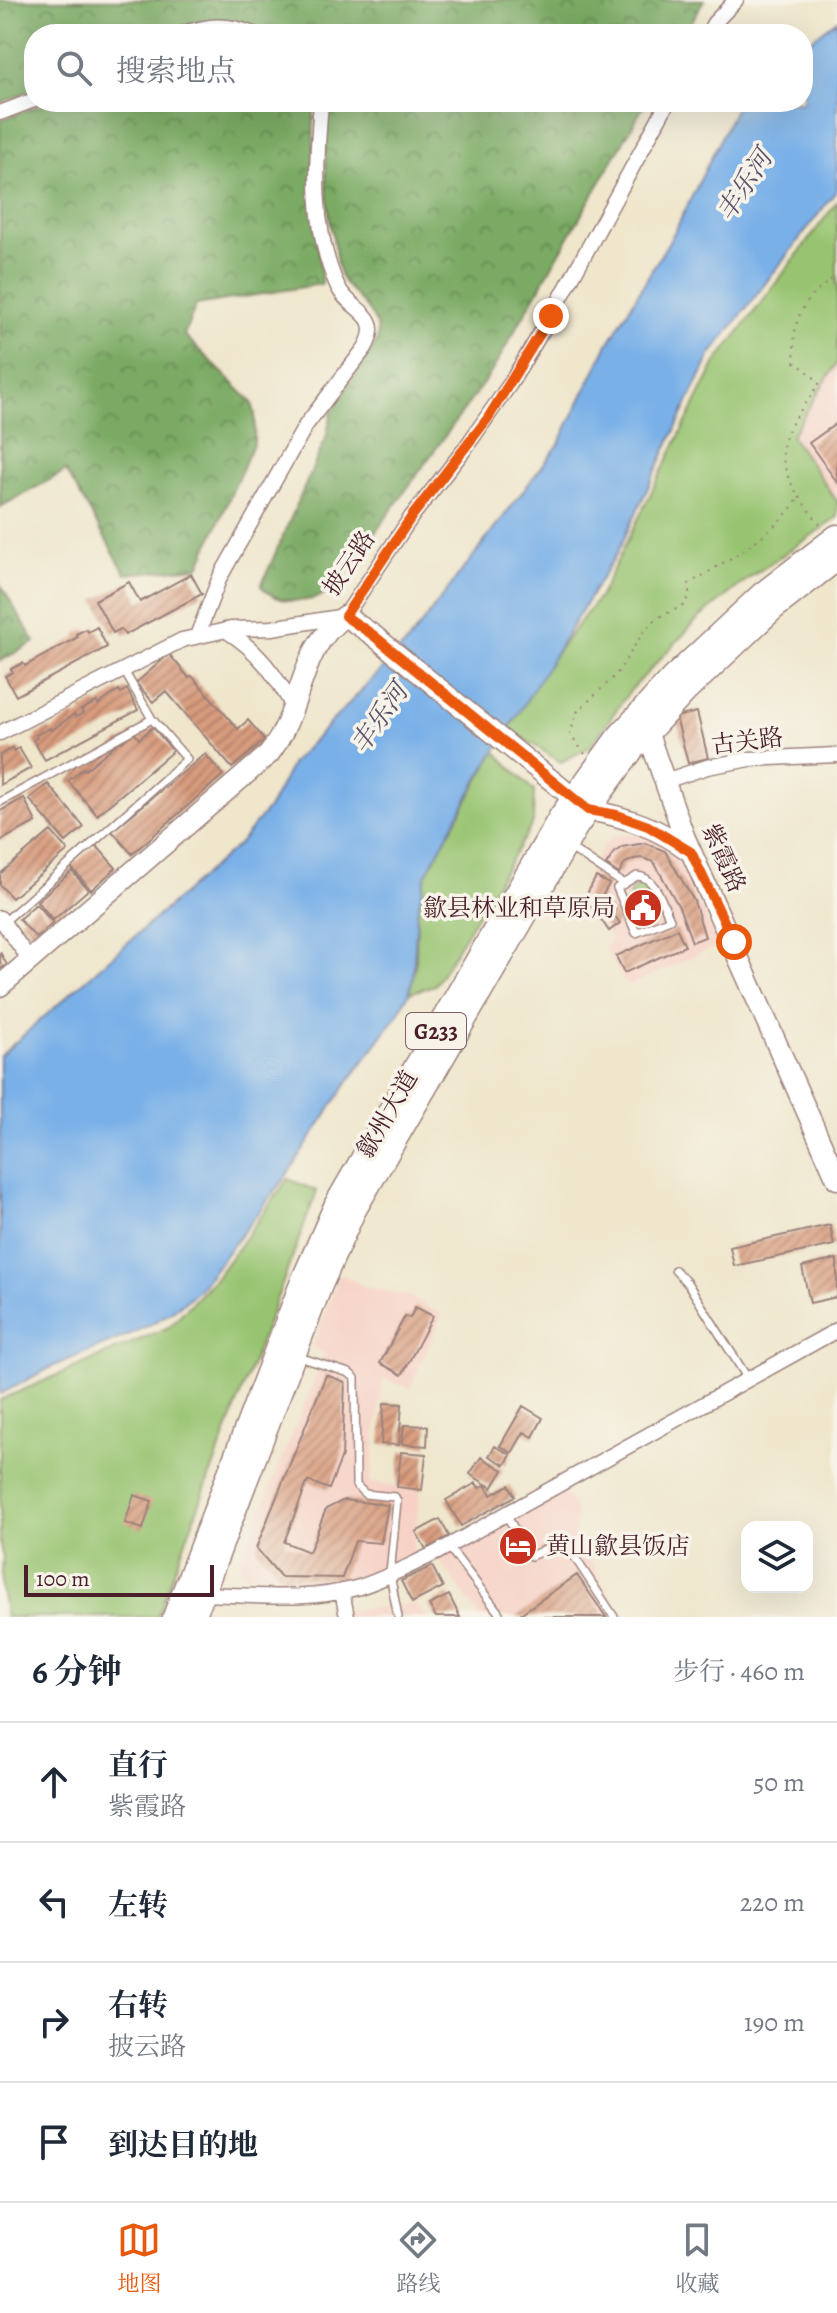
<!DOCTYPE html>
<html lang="zh">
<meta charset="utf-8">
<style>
body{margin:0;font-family:Alegreya,"Noto Serif SC",serif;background:#f2f2f3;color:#1f2937}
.controls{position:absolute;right:24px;bottom:24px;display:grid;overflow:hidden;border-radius:16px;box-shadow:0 8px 32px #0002}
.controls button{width:72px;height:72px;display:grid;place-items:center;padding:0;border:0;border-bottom:2px solid #e0e1e3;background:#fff;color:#1f2937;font:40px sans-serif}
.scale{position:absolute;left:24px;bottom:20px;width:190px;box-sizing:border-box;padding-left:8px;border:4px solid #4a1f2b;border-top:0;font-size:22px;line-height:28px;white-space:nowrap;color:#4a1f2b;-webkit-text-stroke:6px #f7f3e8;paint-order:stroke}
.stop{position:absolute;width:24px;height:24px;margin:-18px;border:6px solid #ea580c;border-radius:50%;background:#fff}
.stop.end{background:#ea580c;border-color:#fff;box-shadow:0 2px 8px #0008}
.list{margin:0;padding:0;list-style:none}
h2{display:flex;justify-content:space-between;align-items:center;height:104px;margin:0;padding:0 32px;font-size:34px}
h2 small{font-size:26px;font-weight:400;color:#747a83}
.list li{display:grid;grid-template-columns:52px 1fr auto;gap:24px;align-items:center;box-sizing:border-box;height:120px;padding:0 32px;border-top:2px solid #e0e1e3}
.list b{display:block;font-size:30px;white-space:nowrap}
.list p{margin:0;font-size:26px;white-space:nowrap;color:#747a83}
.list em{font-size:26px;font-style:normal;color:#747a83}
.icon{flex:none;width:44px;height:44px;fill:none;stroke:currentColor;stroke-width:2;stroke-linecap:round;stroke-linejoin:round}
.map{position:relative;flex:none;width:837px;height:1617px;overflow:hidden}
.search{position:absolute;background:#fff;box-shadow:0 8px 32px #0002;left:24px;right:24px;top:24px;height:88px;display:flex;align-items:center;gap:20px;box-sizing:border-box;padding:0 28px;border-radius:32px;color:#747a83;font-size:30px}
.sheet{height:584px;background:#fff}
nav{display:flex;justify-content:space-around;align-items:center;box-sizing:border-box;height:112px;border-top:2px solid #e0e1e3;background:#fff;font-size:22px;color:#747a83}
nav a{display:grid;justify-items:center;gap:4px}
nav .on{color:#ea580c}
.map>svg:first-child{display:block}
</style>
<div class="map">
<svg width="837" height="1617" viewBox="0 0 837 1617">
<defs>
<pattern id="forest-crowns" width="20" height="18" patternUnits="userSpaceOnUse" patternTransform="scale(2)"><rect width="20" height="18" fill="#7aaa63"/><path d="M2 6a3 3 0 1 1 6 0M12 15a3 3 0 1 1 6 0" fill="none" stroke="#668a52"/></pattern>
<pattern id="building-hatch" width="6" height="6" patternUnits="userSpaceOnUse" patternTransform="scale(2)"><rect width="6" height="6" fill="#d89b7d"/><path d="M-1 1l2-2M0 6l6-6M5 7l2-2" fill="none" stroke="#b17e67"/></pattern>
</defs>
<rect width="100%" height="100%" fill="#f7f3e8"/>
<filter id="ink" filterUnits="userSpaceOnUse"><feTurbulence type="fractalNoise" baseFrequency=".0125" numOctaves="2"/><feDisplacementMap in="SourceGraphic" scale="16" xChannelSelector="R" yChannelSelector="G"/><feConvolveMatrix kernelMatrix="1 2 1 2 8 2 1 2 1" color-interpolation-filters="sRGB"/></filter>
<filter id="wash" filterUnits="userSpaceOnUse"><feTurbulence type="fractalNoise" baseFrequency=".006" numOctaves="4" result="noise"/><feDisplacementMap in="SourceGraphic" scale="32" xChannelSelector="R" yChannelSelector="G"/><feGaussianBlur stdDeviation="1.8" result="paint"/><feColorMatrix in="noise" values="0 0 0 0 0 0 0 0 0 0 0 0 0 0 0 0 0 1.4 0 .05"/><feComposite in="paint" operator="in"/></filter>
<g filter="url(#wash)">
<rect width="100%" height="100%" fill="#efe6cc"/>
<!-- built -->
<path fill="#f7d1c6" d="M837,363V501L791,436Z
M636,834L646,836L672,851L719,945L628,986L604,948L612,940L596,915L575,901L603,846L614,835Z
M340,1274L365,1287L409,1296L442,1315L410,1388L383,1379L370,1482L420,1492L412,1556L346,1584L254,1585L239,1564L325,1354L312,1347Z
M561,1489L576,1510L574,1536L619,1608L629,1617H480L437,1557Z
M416,1604L427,1617H310V1613Z"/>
<!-- green -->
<path fill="#98c471" stroke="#71724e" stroke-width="2" d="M837,202V363L791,436L837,501V518L749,578L698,619L629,692L590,747L561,762L501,724L600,596L715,364Z
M495,751L534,791L533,823L435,985L409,993L416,962L417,913L426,874Z
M638,886H644L649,889L656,906L637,915L629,894Z
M288,1179L317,1191L157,1617H6L1,1588L3,1558L0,1546V1400L169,1327L218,1275Z"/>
<!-- forest -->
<path fill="url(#forest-crowns)" stroke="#626447" stroke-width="2" d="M0,0H704L685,34H253L203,22L155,34H34V89L0,103Z
M48,102H314L313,193L322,284L196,305L184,335L252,402L255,415L254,442L199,567L126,574L66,471L0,507V120Z
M330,102H646L492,371L338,584C320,604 280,608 261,586L326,438L332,411L377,341C383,316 354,298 342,279C337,271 336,259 335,249C325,201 322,151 330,102Z
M0,584L35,642L0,661Z"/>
<!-- water -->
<path fill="#79b0e8" stroke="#62688a" stroke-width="2" d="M837,20V190L711,354L618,551L480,776L426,874L417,913L413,978L409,993L398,1014L345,1086L287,1175L198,1290C157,1330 107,1342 56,1365C37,1374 18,1385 0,1394V1056L239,844L270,806L292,763L407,643L559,444L607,346L675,231L737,105L739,102H803V46Z"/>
<g id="blocks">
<!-- building -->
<path fill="url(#building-hatch)" d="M837,423V482L809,443Z
M191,574L202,594L125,635L121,629L113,633L95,600L129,582L140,602Z
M97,627L107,647L16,696L5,676L13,672L11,669L23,663L25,666L78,637L76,634L86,629L88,632Z
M169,654L189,678L192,676L238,729L248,720L265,740L232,768L166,691L153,702L136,683Z
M127,689L138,710L45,760L33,740L37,738L36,735L50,728L51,731L74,714L76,717L83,713L81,710L97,702L98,705L119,690L121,693Z
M697,712L708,758L688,763L676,717Z
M153,727L173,751L97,815L68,781L83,768L85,770L120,741L122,742L134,732L139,739Z
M12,748L13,751L19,748L31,768L0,785V755Z
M205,754L223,775L132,854L112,831Z
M48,784L84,827L66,842L29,799Z
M24,798L36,822L0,841V811Z
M51,831L68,851L12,898L0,885V874Z
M645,843L665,851L694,901L705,937L692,942L679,907L654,862L642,858L634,859L625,863L619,874L606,865L614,853L622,847Z
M96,845L116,868L91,890L71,867Z
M72,871L88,890L53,920L37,901Z
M596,877L609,884L601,898L620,923L609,931L593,908L582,903Z
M36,904L53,923L36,938L19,919Z
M677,929L685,946L624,973L616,956Z
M0,952L7,965L0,969Z
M830,1225L834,1245L734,1266L730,1247Z
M837,1259V1297L810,1303L802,1267Z
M415,1307L433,1316L402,1375L380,1363L405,1316L410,1318Z
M326,1375L345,1382L342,1456L329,1489L308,1481L284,1542L309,1552L326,1509L344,1500L388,1505L381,1543L355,1541L342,1578L281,1577L256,1548Z
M384,1403L402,1404L399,1445L381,1444Z
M523,1406L543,1418L533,1437L524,1432L512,1453L500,1446Z
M404,1425L428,1426L427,1446L402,1444Z
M495,1446L511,1455L505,1465L489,1456Z
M401,1452L426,1454L422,1490L397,1487Z
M481,1457L503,1470L492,1488L470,1474Z
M476,1483L479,1488L485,1485L491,1495L509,1485L515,1496L461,1526L446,1500Z
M134,1495L152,1501L143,1529L125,1523Z
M440,1519L449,1536L426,1549L416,1532Z
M432,1566L443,1587L412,1603L401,1581Z
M577,1575L606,1617H516Z
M449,1595L460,1617H436L429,1605Z"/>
</g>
</g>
<g filter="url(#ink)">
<use href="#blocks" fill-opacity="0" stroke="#9c827c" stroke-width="2"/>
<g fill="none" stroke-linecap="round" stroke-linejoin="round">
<defs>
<path id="lane" d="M0,802L152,719L123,669
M569,847L624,884
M637,876C656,877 662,903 670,919L636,933L617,888Z
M4,922L187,759L152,719
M675,1270L688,1284L748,1379
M299,1357L349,1373L355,1378L356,1485L365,1494L395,1497L397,1501L390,1574L398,1617
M506,1515L531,1556L556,1544H566L614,1617
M448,1546L499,1613"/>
<path id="street" d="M182,34C208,25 227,23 253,34
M708,34L714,23L736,0
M0,113L34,100
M225,630C257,649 277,676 294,709
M197,636L220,577L306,425L365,348C385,313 350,312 338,287C311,230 316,163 321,102
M0,733L182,640L231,629L272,628L345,616L412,516L464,450L510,384L551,316L668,102
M665,781L707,767L750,759L837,755
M0,918L30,960
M342,1591L347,1617
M202,1594C253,1595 307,1602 356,1588C384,1580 410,1565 436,1553L837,1330"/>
<path id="secondary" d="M647,731L684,836L837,1179
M0,986L269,754C305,707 297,649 345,616L373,635L588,810C627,817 659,828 691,852"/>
<path id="highway" d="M175,1617L304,1279L337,1204L561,817L618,738L672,679L762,595L837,537
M193,1617L320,1285L353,1211L576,826L632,749L685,691L773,608L837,558"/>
</defs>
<!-- lane casing -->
<use href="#lane" stroke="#9c827c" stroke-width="10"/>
<!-- street casing -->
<use href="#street" stroke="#9c827c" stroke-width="17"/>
<!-- secondary casing -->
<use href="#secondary" stroke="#9c827c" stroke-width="23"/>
<!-- highway casing -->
<use href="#highway" stroke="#9c827c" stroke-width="27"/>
<!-- path -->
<path stroke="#9c827c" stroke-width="2" stroke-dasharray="2 6" stroke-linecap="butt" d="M820,524C802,502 775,470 785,439C791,420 808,401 819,384L812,375L795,362C791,317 801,302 837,275
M585,754L570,735L577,712L616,675L644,631L657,618L683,606L689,596V584C729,559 771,537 799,498"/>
<!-- lane -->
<use href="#lane" stroke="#fff" stroke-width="7"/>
<!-- street -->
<use href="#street" stroke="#fff" stroke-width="14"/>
<!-- secondary -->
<use href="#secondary" stroke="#fff" stroke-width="20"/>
<!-- highway -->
<use href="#highway" stroke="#fff" stroke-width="24"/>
</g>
</g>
<g fill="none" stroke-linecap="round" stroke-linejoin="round" filter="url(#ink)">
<!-- route -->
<path stroke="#ea580c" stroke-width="10" d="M551,316L488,418L412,516L345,616L373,635L588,810L617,815L648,826L691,852L734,942"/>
</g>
<!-- icons -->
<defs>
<symbol id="civic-disc" viewBox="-11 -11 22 22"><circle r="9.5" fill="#c8321e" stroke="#f7f3e8"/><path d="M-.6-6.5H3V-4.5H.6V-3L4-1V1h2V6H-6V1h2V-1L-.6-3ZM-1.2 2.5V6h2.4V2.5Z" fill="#fff"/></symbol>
<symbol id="hotel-disc" viewBox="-11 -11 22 22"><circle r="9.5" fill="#c8321e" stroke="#f7f3e8"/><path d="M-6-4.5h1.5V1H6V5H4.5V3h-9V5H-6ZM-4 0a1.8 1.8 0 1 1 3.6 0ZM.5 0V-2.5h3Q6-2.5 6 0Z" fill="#fff"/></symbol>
</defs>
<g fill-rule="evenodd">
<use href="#civic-disc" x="621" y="886" width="44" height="44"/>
<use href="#hotel-disc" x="496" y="1524" width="44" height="44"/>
</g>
<g text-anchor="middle" stroke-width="7" stroke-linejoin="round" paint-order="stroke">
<!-- shield labels -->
<rect fill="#f7f3e8" stroke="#7e5f64" stroke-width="2" x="406" y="1013" width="60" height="36" rx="6"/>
<g font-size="22" font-weight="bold" fill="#4a1f2b">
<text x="436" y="1039">G233</text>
</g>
<!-- street labels -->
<g font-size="24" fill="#4a1f2b" stroke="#f7f3e8">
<text transform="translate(349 563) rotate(-56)" y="8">披云路</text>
<text transform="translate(747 741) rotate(-7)" y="8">古关路</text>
<text transform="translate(724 858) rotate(66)" y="8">紫霞路</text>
<text transform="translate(387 1114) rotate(-60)" y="8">歙州大道</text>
</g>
<!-- poi labels -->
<g font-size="24" fill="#4a1f2b" stroke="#f7f3e8" text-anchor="end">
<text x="615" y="916">歙县林业和草原局</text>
<text x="546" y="1554" text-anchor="start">黄山歙县饭店</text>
</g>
<!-- water labels -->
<g font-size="26" font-style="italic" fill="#5a526d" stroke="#f7f3e8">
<text transform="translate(744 185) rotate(-57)" y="9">丰乐河</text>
<text transform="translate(379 718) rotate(-55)" y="9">丰乐河</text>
</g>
</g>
</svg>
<div class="controls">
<button><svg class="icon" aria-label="layers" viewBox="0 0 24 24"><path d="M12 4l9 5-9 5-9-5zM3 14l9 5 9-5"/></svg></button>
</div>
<div class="scale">100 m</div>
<div class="stop" style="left:734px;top:942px"></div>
<div class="stop end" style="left:551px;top:316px"></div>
<div class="search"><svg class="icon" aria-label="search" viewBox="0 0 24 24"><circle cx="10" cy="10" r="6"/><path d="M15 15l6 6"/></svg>搜索地点</div>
</div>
<section class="sheet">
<h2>6 分钟<small>步行 · 460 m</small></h2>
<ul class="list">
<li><svg class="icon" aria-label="ahead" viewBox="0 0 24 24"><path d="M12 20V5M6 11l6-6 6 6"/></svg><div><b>直行</b><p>紫霞路</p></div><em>50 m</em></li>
<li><svg class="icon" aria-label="left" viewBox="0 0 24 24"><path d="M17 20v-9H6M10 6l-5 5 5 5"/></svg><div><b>左转</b></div><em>220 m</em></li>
<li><svg class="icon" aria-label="right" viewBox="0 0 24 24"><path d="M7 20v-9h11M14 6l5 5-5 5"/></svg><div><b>右转</b><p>披云路</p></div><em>190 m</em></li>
<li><svg class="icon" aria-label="arrive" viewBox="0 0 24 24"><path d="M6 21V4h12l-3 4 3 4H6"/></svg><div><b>到达目的地</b></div></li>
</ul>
</section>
<nav>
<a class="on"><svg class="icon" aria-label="map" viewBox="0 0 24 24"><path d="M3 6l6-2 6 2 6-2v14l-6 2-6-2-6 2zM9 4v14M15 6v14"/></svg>地图</a>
<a><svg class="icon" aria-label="directions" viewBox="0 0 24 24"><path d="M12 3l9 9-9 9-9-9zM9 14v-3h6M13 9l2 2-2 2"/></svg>路线</a>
<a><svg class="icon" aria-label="saved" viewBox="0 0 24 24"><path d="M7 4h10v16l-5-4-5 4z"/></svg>收藏</a>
</nav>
